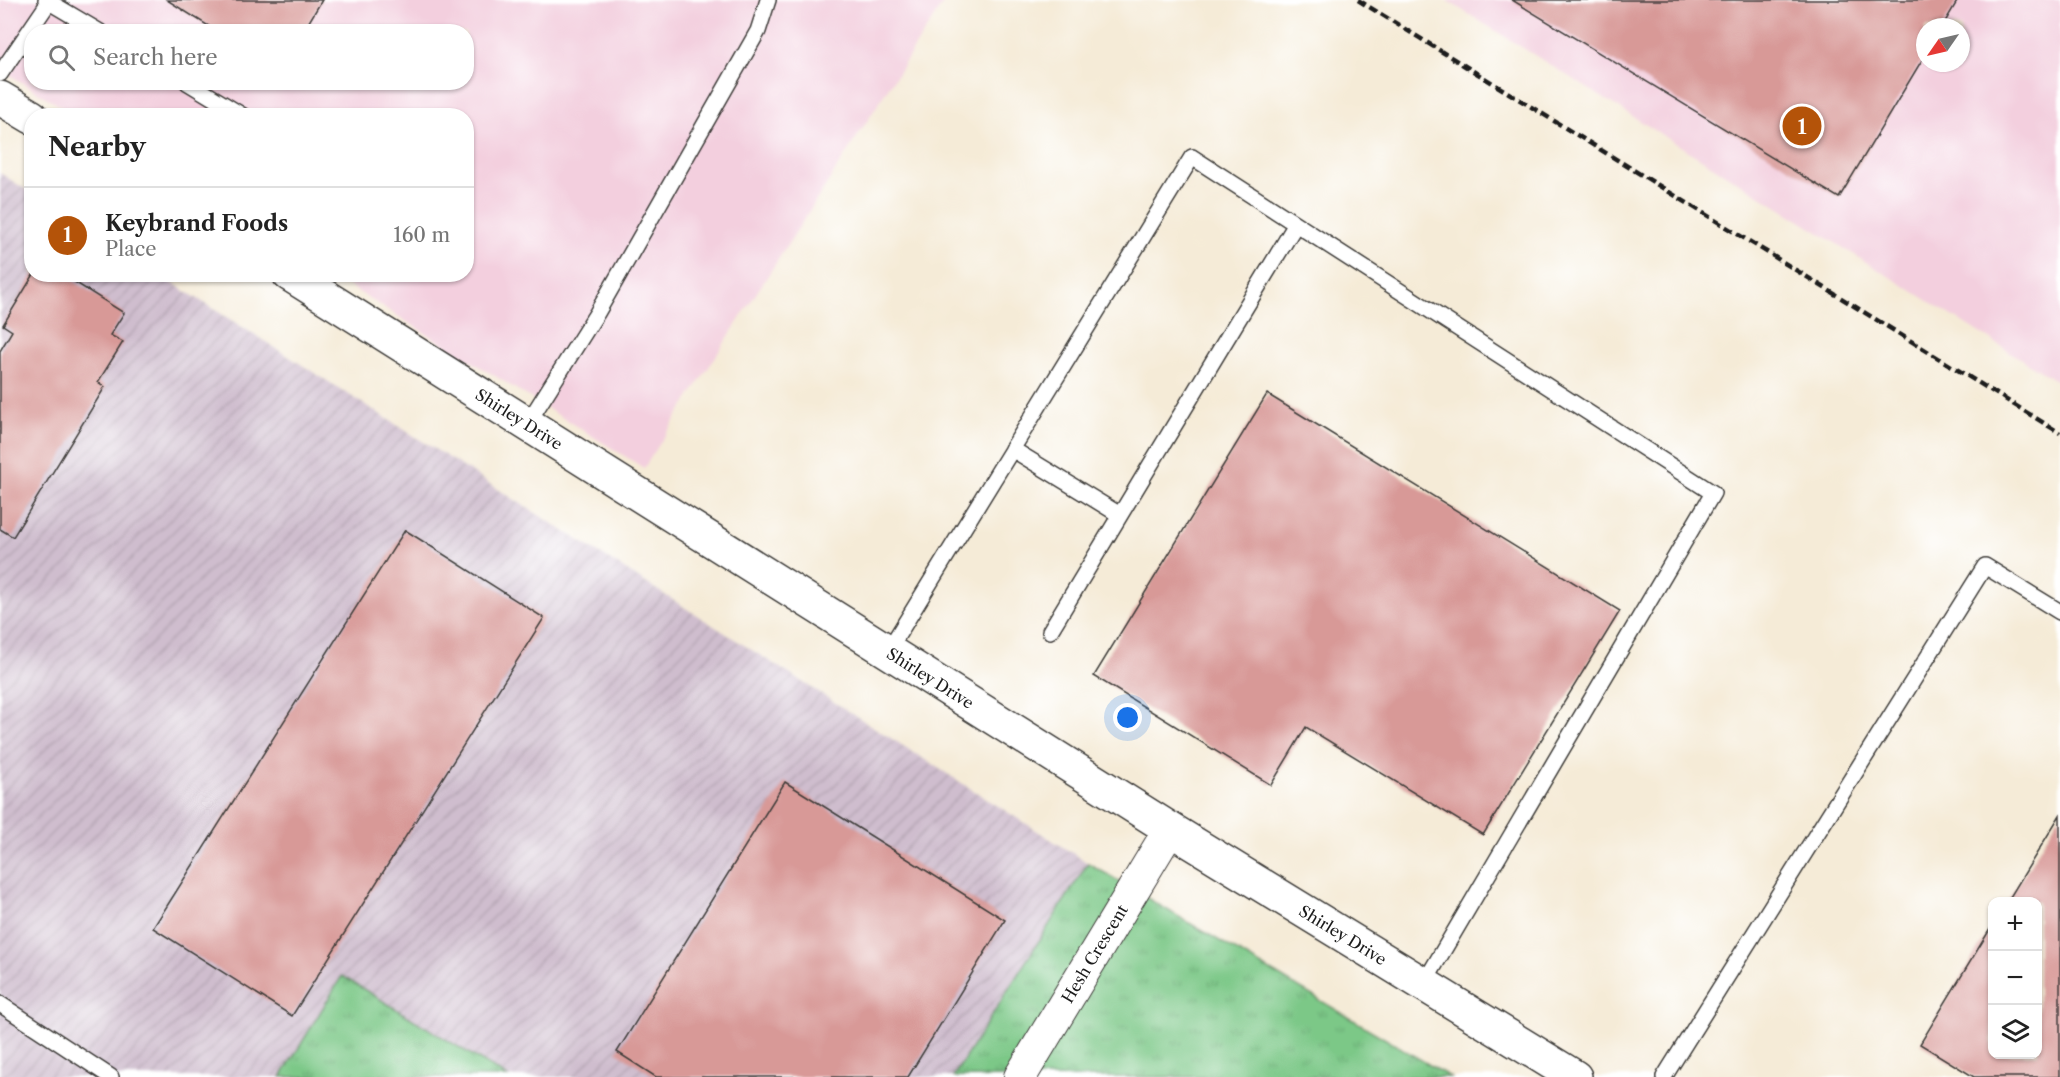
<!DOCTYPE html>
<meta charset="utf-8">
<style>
body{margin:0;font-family:"Libre Caslon Text",serif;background:#f6f6f6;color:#222}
.controls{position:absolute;right:18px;bottom:18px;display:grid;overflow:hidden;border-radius:12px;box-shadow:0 2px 4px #0004}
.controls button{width:54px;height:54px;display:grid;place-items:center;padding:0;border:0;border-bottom:2px solid #e0e0e0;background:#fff;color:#222;font:30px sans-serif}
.compass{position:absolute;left:1916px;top:18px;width:54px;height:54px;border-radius:50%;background:#fff;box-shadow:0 2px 4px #0004;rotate:236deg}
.you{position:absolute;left:1128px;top:718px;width:21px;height:21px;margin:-15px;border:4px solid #fff;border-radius:50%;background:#1a73e8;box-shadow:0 0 0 9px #1a73e833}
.badge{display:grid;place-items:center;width:39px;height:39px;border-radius:50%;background:#b45309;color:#fff;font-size:20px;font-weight:700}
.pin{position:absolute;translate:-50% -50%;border:3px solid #fff;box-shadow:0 2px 6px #0006}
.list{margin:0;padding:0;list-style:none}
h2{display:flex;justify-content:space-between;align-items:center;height:78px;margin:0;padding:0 24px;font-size:26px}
h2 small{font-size:20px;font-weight:400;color:#767676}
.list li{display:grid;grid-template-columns:39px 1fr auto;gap:18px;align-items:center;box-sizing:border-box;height:96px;padding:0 24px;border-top:2px solid #e0e0e0}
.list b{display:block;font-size:22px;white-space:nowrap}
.list p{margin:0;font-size:20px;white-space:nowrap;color:#767676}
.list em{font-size:20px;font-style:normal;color:#767676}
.icon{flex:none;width:33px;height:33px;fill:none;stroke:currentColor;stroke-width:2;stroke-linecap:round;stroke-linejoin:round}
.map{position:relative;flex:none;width:2060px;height:1077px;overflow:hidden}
.search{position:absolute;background:#fff;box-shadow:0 2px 4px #0004;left:24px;top:24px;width:450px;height:66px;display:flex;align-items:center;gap:15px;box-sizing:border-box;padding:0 21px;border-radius:24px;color:#767676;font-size:22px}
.panel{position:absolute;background:#fff;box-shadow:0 2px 4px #0004;left:24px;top:108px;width:450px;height:174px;border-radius:24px}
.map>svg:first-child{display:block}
</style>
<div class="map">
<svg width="2060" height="1077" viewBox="0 0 2060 1077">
<defs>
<pattern id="industrial-furrows" width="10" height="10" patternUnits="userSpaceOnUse" patternTransform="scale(1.5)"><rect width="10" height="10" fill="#cfbdce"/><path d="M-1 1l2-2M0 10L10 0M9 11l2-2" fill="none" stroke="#b1a2b0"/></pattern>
<pattern id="grass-tufts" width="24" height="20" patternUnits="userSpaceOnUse" patternTransform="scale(1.5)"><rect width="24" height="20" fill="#7bc887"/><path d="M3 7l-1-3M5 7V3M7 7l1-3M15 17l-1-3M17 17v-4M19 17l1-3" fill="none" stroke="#6aab74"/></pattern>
</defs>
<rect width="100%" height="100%" fill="#fff"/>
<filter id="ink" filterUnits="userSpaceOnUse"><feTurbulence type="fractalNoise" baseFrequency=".0167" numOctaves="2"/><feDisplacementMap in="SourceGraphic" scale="12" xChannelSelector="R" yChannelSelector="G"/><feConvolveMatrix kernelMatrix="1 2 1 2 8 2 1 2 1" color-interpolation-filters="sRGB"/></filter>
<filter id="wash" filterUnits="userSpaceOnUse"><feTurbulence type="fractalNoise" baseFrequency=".008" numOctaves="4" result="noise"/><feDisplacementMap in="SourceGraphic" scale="24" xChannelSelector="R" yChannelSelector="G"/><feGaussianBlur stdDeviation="1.35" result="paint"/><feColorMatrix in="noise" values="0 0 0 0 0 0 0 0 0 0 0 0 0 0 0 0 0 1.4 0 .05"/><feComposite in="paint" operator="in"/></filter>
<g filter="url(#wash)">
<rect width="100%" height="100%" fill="#f5ebd7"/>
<!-- built -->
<path fill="#f3cfde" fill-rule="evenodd" d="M0,0H945L644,468L331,275L466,274V116L75,115L0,69ZM32,32H466V82H32Z
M1446,0H2060V383ZM1925,27H1961V63H1925Z"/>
<!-- industrial -->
<path fill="url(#industrial-furrows)" d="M0,173L31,193L32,274L160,275L1088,863L953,1077H508L343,976L281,1077H0Z"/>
<!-- grass -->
<path fill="url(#grass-tufts)" stroke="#4c7252" stroke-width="1.5" d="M1088,863L1450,1077H953Z
M342,976L508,1077H281Z"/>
<g id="blocks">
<!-- building -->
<path fill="#d89997" d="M167,0H322L303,32H218Z
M1512,0H1958L1942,27H1925V55L1839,198Z
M34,274H62L124,313L110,335L123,342L98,382L105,387L13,537L0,529V351L12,331L3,325Z
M1267,394L1620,611L1483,835L1306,727L1271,785L1094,676Z
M405,530L544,618L292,1016L153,928Z
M785,782L1005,920L908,1077H656L617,1052Z
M2060,815V1077H1974L1920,1044L1992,926V1054H2038V902H2007Z"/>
</g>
</g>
<g filter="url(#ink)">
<use href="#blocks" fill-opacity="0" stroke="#3d3b38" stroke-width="1.5"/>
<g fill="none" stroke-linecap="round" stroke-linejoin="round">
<defs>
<path id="service" d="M46,0L100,32
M0,74L49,2
M187,82L243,116
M527,424L597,313L758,31L768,0
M1012,449L1120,515
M1050,631L1296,224
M888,651L1192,157L1713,493L1423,985
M0,1004L111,1077
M1664,1077L1985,566L2060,612"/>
<g id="minor">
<path id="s1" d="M1020,1077L1170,829"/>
</g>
<g id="tertiary">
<path d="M0,98L32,117"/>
<path id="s2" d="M289,274L1170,829L1575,1077"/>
</g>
</defs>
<!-- service casing -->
<use href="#service" stroke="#3d3b38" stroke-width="18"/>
<!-- minor casing -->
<use href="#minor" stroke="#3d3b38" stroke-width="34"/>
<!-- tertiary casing -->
<use href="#tertiary" stroke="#3d3b38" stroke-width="36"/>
<!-- service -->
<use href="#service" stroke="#fff" stroke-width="15"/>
<!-- minor -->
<use href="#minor" stroke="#fff" stroke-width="32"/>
<!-- tertiary -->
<use href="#tertiary" stroke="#fff" stroke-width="33"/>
<!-- rail -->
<path stroke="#1c1c1c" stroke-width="4.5" stroke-dasharray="9 4.5" stroke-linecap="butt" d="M1358,0L2060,433"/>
</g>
</g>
<g text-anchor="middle" stroke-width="6" stroke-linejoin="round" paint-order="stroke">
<!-- street labels -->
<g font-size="16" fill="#1c1c1c" stroke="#fff">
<text dy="6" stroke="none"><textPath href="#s2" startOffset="272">Shirley Drive</textPath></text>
<text dy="6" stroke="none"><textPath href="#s2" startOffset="758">Shirley Drive</textPath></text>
<text dy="6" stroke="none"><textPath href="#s2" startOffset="1244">Shirley Drive</textPath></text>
<text dy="6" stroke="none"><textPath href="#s1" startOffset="144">Hesh Crescent</textPath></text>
</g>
</g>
</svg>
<div class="controls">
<button>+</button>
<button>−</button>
<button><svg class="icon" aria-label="layers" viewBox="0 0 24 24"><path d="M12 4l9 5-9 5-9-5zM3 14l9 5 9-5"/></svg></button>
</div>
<svg class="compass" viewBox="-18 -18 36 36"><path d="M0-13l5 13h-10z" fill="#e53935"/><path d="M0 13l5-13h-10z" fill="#767676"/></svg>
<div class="you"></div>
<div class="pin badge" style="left:1802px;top:126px">1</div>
<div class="search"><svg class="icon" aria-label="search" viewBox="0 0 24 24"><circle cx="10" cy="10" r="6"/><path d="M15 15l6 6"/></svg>Search here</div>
<section class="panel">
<h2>Nearby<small></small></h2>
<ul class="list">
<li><span class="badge">1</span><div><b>Keybrand Foods</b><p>Place</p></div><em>160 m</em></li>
</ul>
</section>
</div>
